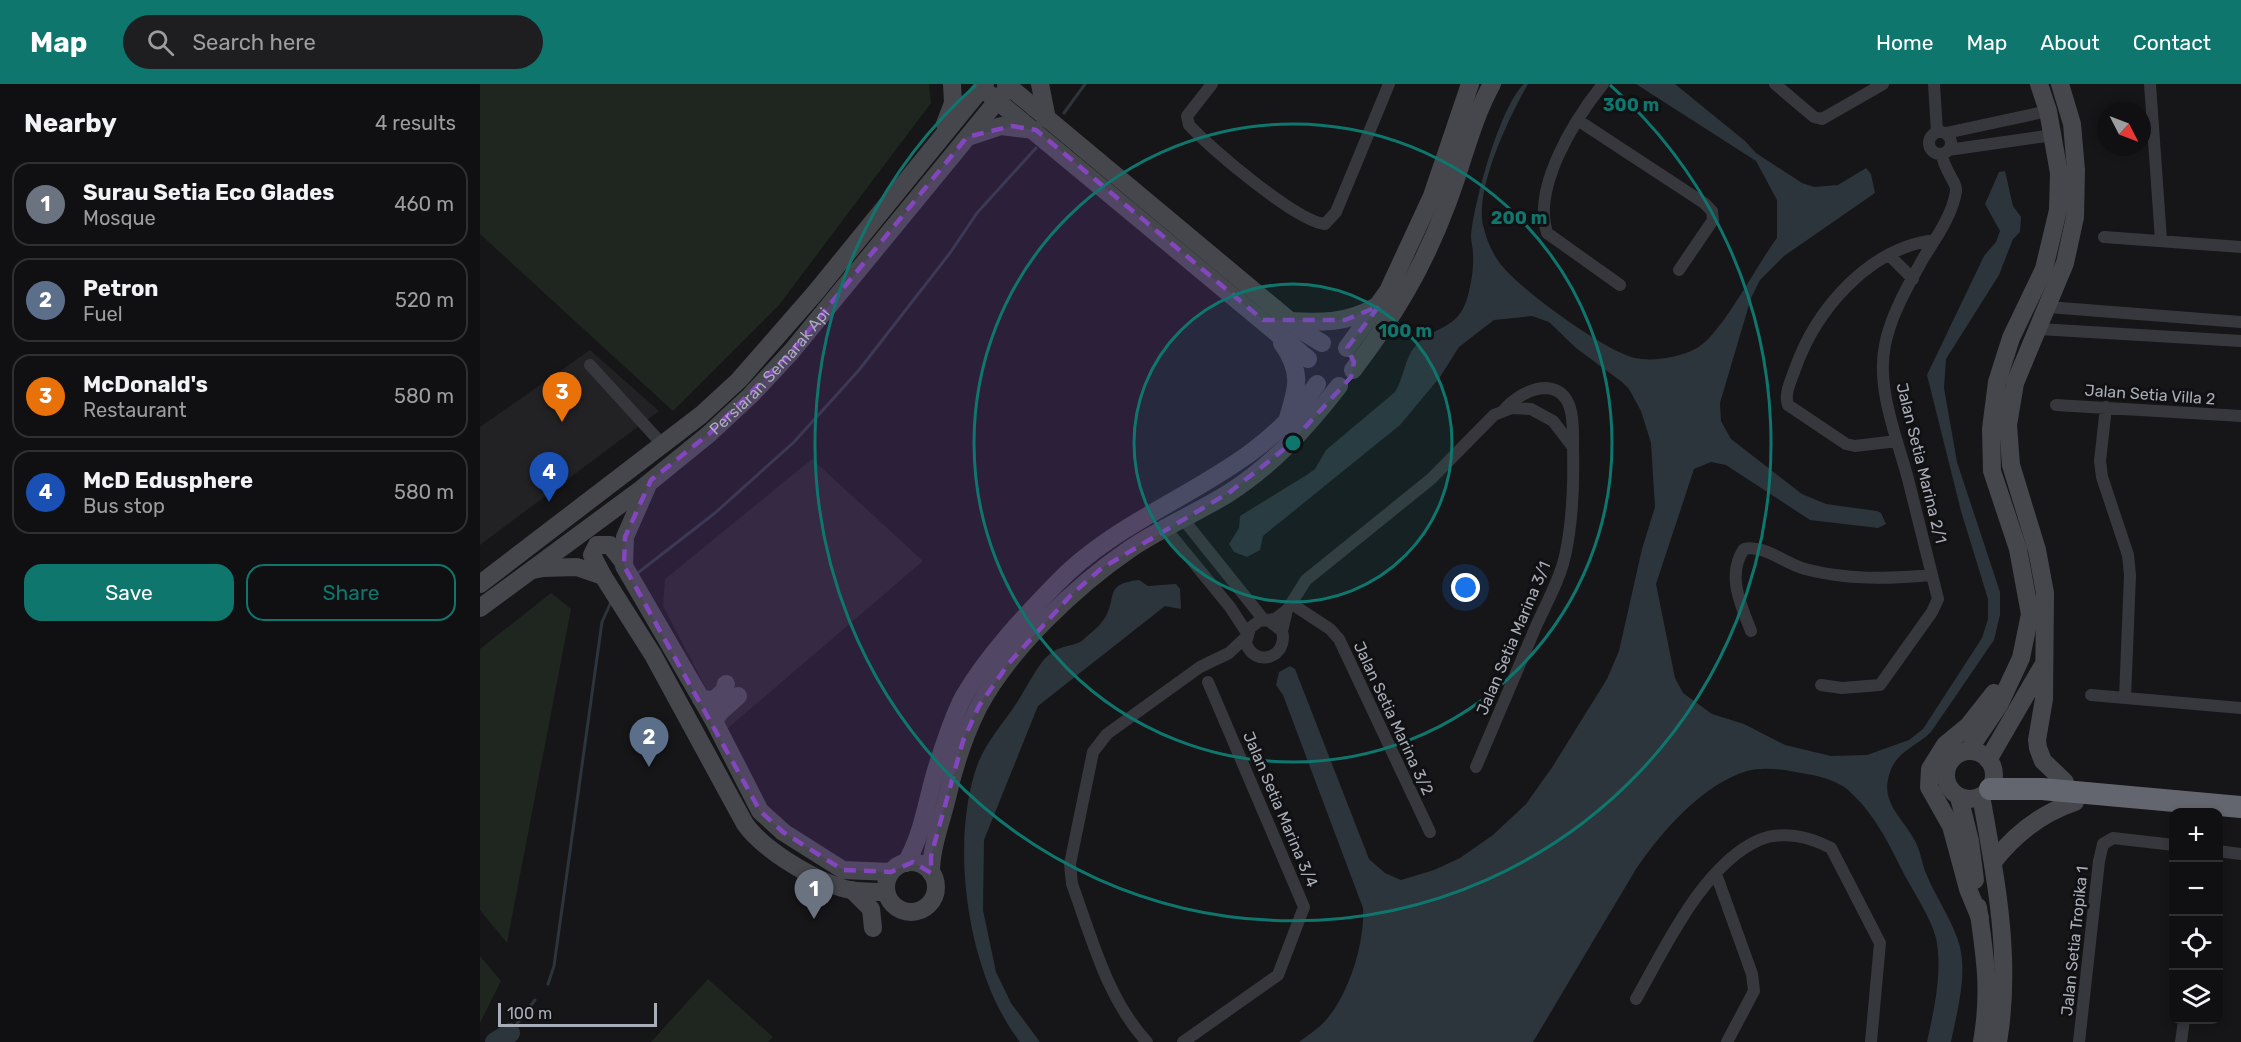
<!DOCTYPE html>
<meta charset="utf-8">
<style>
body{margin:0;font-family:Rubik,sans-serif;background:#1e1e20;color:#f1f3f6}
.controls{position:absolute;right:18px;bottom:18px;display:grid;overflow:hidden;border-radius:12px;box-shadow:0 3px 9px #0003}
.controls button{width:54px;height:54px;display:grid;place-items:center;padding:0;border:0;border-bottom:2px solid #303032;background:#101012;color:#f1f3f6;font:30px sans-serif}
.compass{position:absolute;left:1617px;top:18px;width:54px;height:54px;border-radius:50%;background:#101012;box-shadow:0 3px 9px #0003;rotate:132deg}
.scale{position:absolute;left:18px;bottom:15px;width:159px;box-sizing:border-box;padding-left:6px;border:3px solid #a8adb8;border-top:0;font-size:16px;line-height:21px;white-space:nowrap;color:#a8adb8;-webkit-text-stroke:4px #111113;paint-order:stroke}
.you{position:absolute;left:986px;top:504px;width:21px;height:21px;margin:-15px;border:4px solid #fff;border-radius:50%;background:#1a73e8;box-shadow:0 0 0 9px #1a73e833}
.badge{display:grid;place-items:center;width:39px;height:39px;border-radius:50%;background:#0f766e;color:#fff;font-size:20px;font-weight:700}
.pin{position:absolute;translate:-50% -50px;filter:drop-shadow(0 2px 3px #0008)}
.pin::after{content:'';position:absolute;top:32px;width:21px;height:18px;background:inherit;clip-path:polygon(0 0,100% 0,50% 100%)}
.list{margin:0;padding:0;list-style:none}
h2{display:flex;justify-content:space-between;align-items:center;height:78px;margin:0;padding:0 24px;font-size:26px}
h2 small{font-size:20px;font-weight:400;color:#9c9d9f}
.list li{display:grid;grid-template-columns:39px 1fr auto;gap:18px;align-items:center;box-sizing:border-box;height:84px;margin:0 12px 12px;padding:0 12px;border:2px solid #303032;border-radius:18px}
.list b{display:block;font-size:22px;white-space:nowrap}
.list p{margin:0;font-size:20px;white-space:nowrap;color:#9c9d9f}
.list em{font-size:20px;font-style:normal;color:#9c9d9f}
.actions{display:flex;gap:12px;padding:18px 24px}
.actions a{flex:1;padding:14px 0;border:2px solid #0f766e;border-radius:18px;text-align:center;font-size:21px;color:#0f766e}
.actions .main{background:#0f766e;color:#fff}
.icon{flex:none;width:33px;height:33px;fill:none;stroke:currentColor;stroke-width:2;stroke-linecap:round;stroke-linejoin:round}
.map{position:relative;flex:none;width:1761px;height:958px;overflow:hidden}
header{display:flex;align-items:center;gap:36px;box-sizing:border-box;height:84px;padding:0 30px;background:#0f766e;color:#fff}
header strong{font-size:28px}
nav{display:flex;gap:33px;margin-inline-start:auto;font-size:21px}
.search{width:420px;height:54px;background:#1e1e20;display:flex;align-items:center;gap:15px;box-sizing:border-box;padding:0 21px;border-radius:33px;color:#9c9d9f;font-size:22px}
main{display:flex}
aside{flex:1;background:#101012}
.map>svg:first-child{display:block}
</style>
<header>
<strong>Map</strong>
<div class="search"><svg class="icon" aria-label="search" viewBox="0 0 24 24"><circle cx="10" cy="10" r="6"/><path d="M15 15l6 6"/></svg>Search here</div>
<nav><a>Home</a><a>Map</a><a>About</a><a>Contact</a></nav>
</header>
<main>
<aside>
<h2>Nearby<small>4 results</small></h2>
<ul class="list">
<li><span class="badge" style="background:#6b7280">1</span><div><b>Surau Setia Eco Glades</b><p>Mosque</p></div><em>460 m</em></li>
<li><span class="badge" style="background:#5c6f8a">2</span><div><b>Petron</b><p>Fuel</p></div><em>520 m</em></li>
<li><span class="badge" style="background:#e8710a">3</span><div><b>McDonald's</b><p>Restaurant</p></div><em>580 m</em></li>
<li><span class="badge" style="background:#1a4fb4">4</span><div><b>McD Edusphere</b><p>Bus stop</p></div><em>580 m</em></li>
</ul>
<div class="actions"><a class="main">Save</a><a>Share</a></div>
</aside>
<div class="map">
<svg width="1761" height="958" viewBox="0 0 1761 958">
<rect width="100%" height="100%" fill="#161618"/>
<!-- built -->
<path fill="#222225" d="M110,266L179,327L0,461V343Z
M332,375L443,477L247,645L183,522L185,495Z"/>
<!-- green -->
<path fill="#1e261f" d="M0,0H449L451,19L299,221L193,327L0,150Z
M71,509L91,525L27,859L0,826V565Z
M0,872L21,897L0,939Z
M228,895L293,953L288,958H171Z"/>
<!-- water -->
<path fill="#2c353c" d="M1044,0H1048C1029,33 995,104 1003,141C1006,154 1011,167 1019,178C1036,203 1126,268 1155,274C1174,278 1201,273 1217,264C1242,250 1277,180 1297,154V116L1276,77L1156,0H1195L1265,57L1276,69L1322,99L1334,103L1358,101L1386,84L1391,90L1395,109L1304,172L1280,196L1271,214L1240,319L1241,337L1251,355L1322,410L1346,420L1397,427L1401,429L1406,440L1398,444L1330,436L1246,381L1231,378L1214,385L1176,500L1195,594L1203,609L1232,630L1264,640L1305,661L1351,672L1387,671L1429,656L1443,645L1502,554L1508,535V515L1481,427L1447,291L1504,172L1516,158L1520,147L1505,120L1519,88L1525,87L1533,122L1541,133L1540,148L1533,155L1519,191L1466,275L1464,304L1477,378L1520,508V531L1514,556L1451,648C1436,663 1418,666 1410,688C1399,719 1423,733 1435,757C1440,766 1442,778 1445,787C1455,813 1473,836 1480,863C1487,893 1477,928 1471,958H1447C1454,926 1463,887 1456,854C1451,834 1433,807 1423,788C1408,758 1394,729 1368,706C1357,696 1335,691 1321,689C1305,686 1283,682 1267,687C1223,700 1181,748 1156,785L1053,958H819C828,951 838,945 845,937C869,911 885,858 883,824L803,611L796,601L799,588L810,582L815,585L889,775L905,789L921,796L954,786L980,774L1013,751L1046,720L1073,682L1127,595L1139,567L1162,465L1175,423L1171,359L1161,327L1149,305L1142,298L1096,264L1069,238L1052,232L1014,236L979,263L960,293L920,341L783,452L780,466L767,473L754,468L749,460L759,444L760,432L825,392L835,385L846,366L915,308C925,292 924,273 938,259C957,242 978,244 987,215C991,201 994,184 993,170C993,164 991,158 991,152C994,118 1020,22 1044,0Z
M659,496L668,502L696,500L700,505L701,525L685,522L558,622L504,756L503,826L516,888L531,919L560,958H540C488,891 469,762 497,682C506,657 524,639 538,617C546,604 553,590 562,578C579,557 594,565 604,555C612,548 621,541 626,532C637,512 624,500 659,496Z"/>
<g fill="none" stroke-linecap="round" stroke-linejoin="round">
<!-- stream -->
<path stroke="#2c353c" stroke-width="3" d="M584,29L605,0
M159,488L235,429L314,358L379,286L470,169L497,129L556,64
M68,900L74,882L122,538L131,518
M30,958V949L55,916"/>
<!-- river -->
<path stroke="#2c353c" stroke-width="20" d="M15,958L30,949"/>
<!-- street -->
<path stroke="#37383d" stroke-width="12" d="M732,0L707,32L709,41C730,64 817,138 845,140L856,128L909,0
M1123,0C1095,35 1052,103 1067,149L1140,201
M1295,0L1334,33L1342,35L1403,0
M1454,0L1457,48
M1670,0L1681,156
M1099,37L1224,119L1232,127L1233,136L1199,186
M1449 59a11 11 0 1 1 22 0a11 11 0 1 1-22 0Z
M1466,49L1568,27
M1468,66L1573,51
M1624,153L1761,163
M1410,172L1433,195
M1568,223L1761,238
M1559,245L1761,257
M110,281L182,360
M1576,321L1761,332
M1626,323L1620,377L1622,393L1648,471L1650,491L1645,614
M1417,357L1375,362L1366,360L1308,321C1304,309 1311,297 1315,285C1336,226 1388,164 1455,156
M703,435L784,536
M686,445L750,523L767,549
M812,520L850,545L859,555L950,748
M789,537L802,547C809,573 775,585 766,559L770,544L779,537L795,535L807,526
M802,547L807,526L826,496L951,395L1014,331L1032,324L1051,325L1073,337L1093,363
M1271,547C1261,521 1246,491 1264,465C1283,460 1306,480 1325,485C1367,496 1409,495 1451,491
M1341,601L1362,604L1400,601L1452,528L1458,515C1448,475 1438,435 1428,395C1417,354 1396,304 1405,261C1411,230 1429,200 1444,173C1456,154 1473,130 1476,107C1477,98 1463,85 1462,70
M1611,611L1761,624
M996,683C1016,635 1037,588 1057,540C1067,518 1080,495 1085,472C1093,436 1094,400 1093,363C1093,342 1096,306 1066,304C1050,304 1033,315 1023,327
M1738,767L1761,770
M1236,790L1272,890L1274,907L1247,958
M1156,915C1185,864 1223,781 1279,756C1303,746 1330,753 1351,764L1400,859L1391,958
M667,958C627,915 612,854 592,800L590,780L613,668L627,650L720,583L749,569L766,553
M703,958L798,891L824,823L728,598
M1599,958L1619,777L1623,760L1633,754L1694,761
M1701,958L1704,936"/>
<!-- secondary -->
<g stroke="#45474d" stroke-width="18">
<path d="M526,0L822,247L842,259"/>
<path d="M560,0L567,35"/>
<path d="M1580,0L1592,40L1596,86L1595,133L1585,179L1535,299L1528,341L1531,381L1557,466L1565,509L1564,615L1557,656L1558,664L1563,677L1585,698"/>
<path d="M509,10L828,275"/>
<path d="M465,40L473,19L472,0"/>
<path d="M488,53L521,42L554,46"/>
<path d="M810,237C840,239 868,239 895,223"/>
<path d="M802,259C822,288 818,302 808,334"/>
<path d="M867,264L908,207L952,112L990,0"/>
<path d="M873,286C915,231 943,184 967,120C983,79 991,38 1012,0"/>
<path d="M167,403L145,453L144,482L234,637L280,727L303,748L363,786L411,788"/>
<path d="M53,486L63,484L97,483L123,492L173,571L265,740C283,765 326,791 356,802C371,808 390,808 406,808"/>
<path d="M123,492L112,471L117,461H130L144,479"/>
<path d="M0,500L221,331L259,296L335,209L505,0"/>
<path id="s1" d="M0,524L160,406L229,350L271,311L311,268L531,0"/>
<path d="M221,615L234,616L244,607L246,600"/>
<path d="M234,637L240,628L258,612"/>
<circle cx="1490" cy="691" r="24"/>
<path d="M1488,667L1519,621L1541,574L1550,530L1538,465L1512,387L1511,345L1517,298L1531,254L1564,185L1578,126L1579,89L1568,27L1559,0"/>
<path d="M1508,676L1562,583"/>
<path d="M1501,712C1516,793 1532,877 1518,958"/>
<path d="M1479,713L1490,757L1495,796"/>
<path d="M1513,778C1534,751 1562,729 1595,718"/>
<circle cx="431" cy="803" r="25"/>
<path d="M426,779C444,748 447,713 458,680C465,658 473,632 484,612C508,571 544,533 576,500C653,419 775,397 837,300"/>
<path d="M451,789C451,763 461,739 467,714C474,683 484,652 498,624C529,565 596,502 650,465C681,444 717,429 749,409C793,381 827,343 859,302"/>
<path d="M372,806L391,825L393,844"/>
<path d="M1498,823C1505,873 1511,907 1502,958"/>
<path d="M1500,834L1488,805L1471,742L1449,703L1450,685L1465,661L1488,642L1514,609"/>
</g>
<!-- highway -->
<path stroke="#63666e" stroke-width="22" d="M1510,705H1562L1761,723"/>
</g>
<!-- marked area -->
<path fill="#8446be" fill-opacity="0.2" stroke="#8446be" stroke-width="4.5" stroke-dasharray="12 8" stroke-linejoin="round" d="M532,42L556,46L783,236H865L899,222L867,264L874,278L871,293L808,362L750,408L622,484L591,511L529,579L499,622L483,657L451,772V789L433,778L411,788L363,786L303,748L280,727L144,482L145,453L171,396L229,350L311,268L487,53Z"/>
<!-- distance rings -->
<circle cx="813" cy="359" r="159" fill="#0f766e" fill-opacity=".12"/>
<g fill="none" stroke="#0f766e" stroke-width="3">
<circle cx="813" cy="359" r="159"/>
<circle cx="813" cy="359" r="319"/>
<path d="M1130 1A478 478 0 1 1 496 1"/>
</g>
<g text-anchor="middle" stroke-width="6" stroke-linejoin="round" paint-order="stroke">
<!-- street labels -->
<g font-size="16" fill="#a8adb8" stroke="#111113">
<text dy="6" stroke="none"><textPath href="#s1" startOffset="375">Persiaran Semarak Api</textPath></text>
<text transform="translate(1670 310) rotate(4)" y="6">Jalan Setia Villa 2</text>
<text transform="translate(1442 379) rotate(76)" y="6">Jalan Setia Marina 2/1</text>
<text transform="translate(1033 554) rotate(-67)" y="6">Jalan Setia Marina 3/1</text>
<text transform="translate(914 634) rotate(65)" y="6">Jalan Setia Marina 3/2</text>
<text transform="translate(801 725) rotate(67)" y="6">Jalan Setia Marina 3/4</text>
<text transform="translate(1594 857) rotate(-84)" y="6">Jalan Setia Tropika 1</text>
</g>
</g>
<circle cx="813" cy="359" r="9" fill="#0f766e" stroke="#111113" stroke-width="3"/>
<g font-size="18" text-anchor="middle" font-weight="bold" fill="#0f766e" stroke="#111113" stroke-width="6" stroke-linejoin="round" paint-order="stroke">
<text x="1151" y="27">300 m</text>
<text x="1039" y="140">200 m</text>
<text x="925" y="253">100 m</text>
</g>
</svg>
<div class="controls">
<button>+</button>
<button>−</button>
<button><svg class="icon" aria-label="locate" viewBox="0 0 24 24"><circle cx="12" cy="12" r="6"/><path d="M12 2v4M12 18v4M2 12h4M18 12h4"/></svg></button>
<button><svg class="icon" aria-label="layers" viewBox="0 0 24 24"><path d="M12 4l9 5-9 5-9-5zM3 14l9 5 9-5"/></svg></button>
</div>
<svg class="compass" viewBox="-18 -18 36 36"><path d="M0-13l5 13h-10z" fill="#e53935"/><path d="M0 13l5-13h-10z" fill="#9c9d9f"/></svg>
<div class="scale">100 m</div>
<div class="you"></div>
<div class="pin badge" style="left:334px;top:835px;background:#6b7280">1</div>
<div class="pin badge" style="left:169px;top:683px;background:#5c6f8a">2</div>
<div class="pin badge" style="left:82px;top:338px;background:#e8710a">3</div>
<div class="pin badge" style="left:69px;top:418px;background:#1a4fb4">4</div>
</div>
</main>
